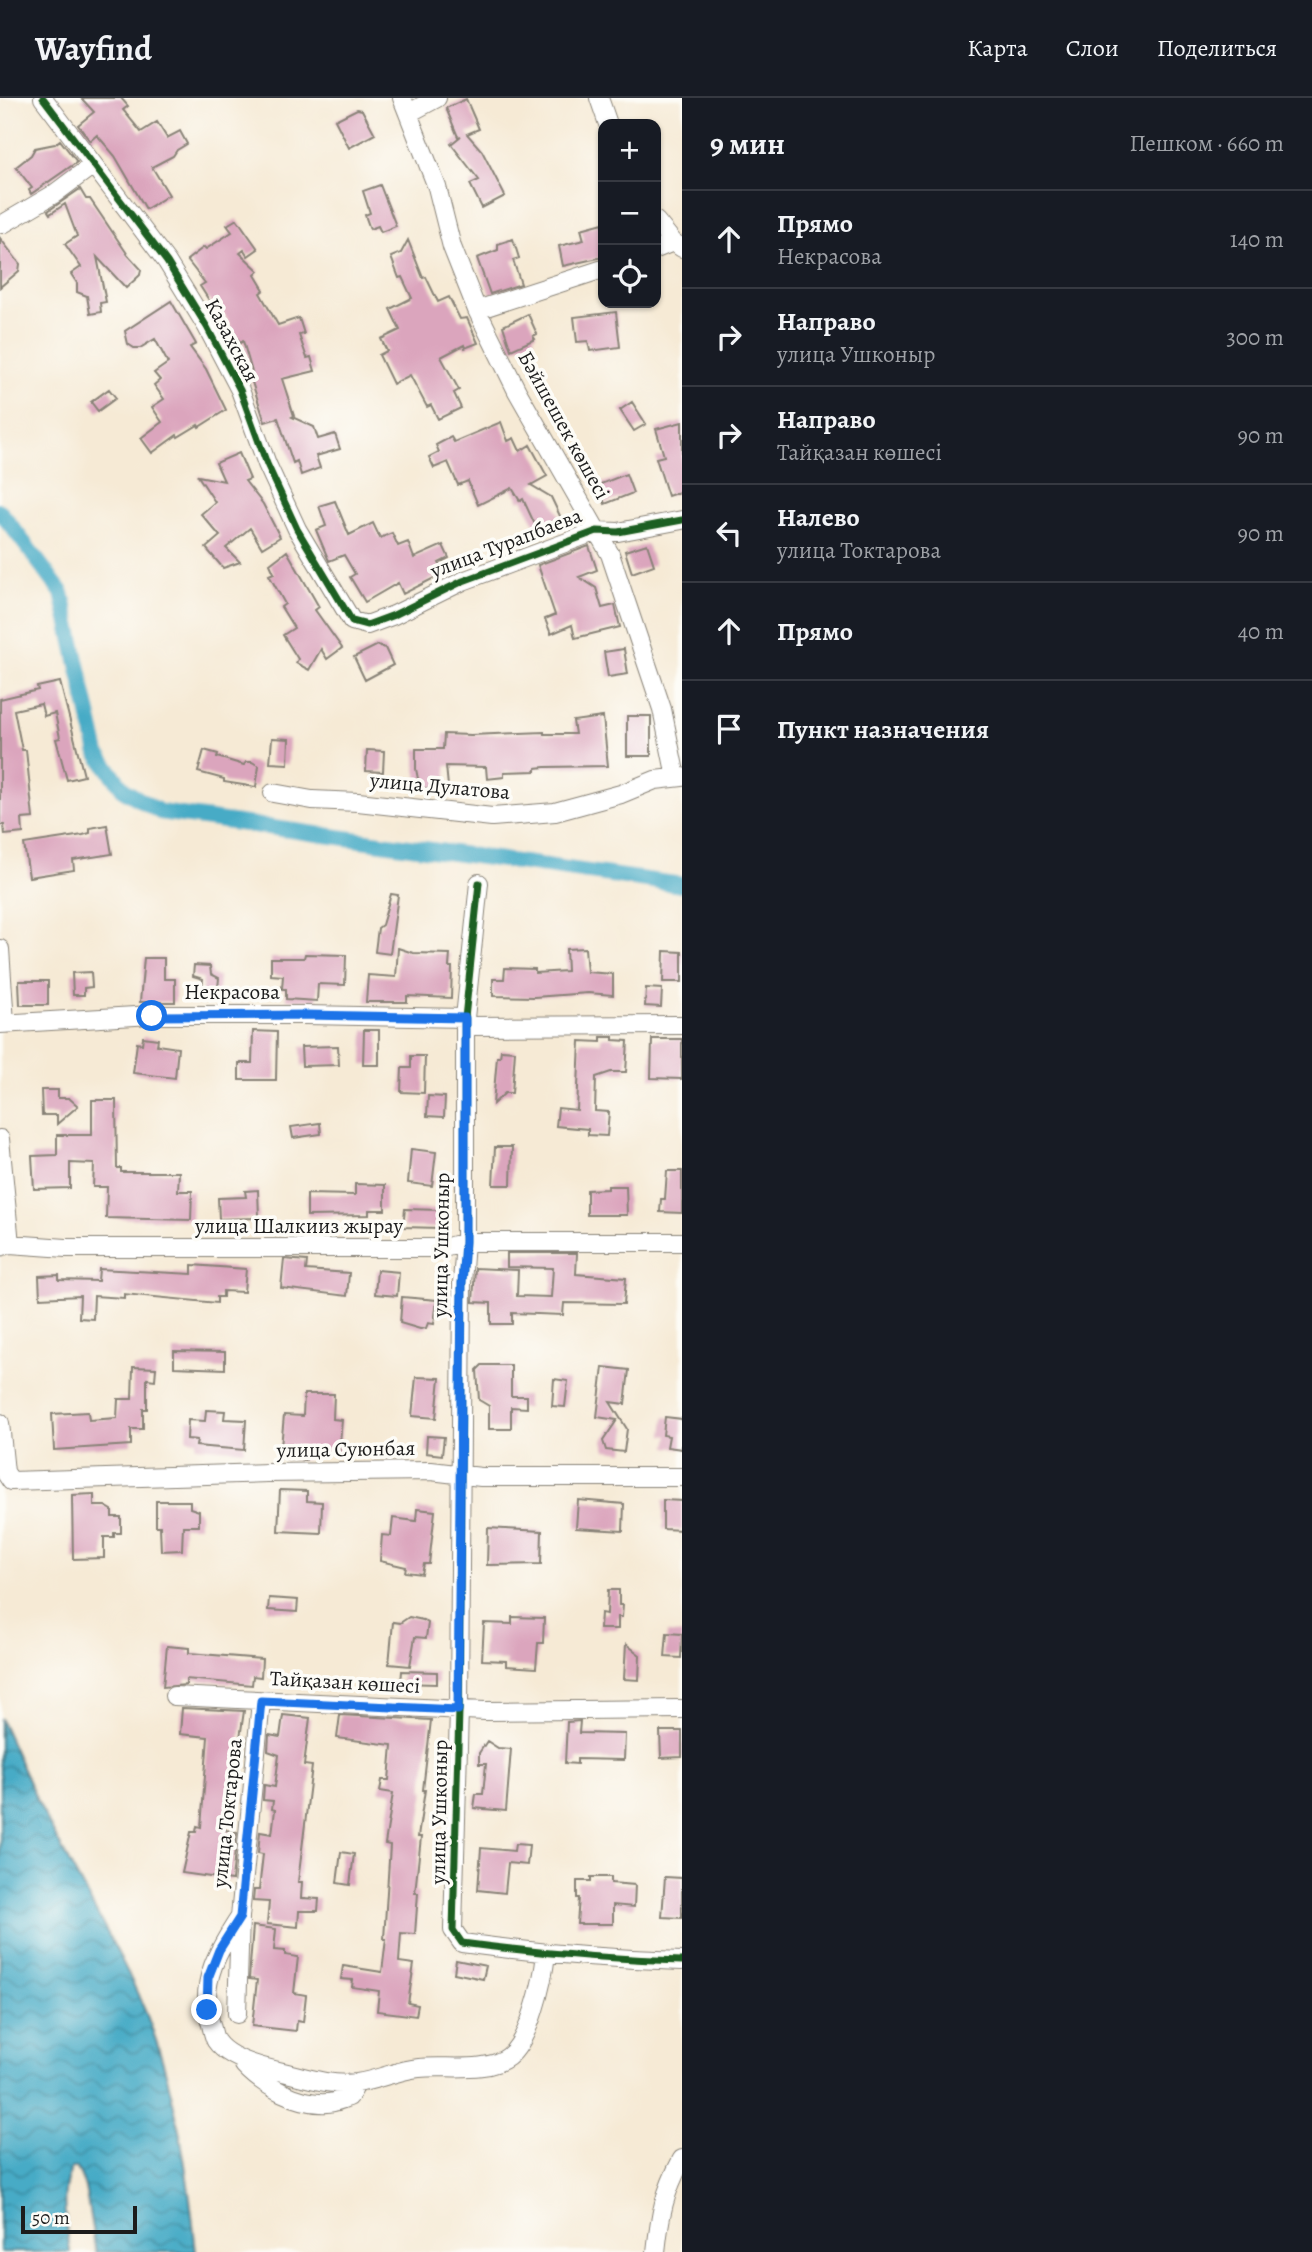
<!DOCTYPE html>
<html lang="ru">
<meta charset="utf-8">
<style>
body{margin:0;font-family:Alegreya,serif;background:#20242c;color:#f1f3f6}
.controls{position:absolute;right:21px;top:21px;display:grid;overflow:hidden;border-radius:14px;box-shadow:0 2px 5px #0004}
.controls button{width:63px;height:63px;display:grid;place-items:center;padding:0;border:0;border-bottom:2px solid #363941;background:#171b24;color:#f1f3f6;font:35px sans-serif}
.scale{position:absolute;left:21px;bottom:18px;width:116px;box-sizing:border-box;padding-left:7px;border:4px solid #1c1c1c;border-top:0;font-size:19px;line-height:24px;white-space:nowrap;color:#1c1c1c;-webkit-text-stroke:5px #fdfcf7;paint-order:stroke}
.stop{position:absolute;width:21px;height:21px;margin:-16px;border:5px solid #1a73e8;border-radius:50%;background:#fff}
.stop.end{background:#1a73e8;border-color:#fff;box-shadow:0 2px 7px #0008}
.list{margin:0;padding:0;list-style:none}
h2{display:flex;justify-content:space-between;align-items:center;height:91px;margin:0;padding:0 28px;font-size:30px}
h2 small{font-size:23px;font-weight:400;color:#9ea1a6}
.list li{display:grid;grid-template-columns:46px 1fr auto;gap:21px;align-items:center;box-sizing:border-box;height:98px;padding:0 28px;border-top:2px solid #363941}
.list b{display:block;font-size:26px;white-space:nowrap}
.list p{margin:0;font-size:23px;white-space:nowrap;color:#9ea1a6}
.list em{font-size:23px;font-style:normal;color:#9ea1a6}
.icon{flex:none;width:38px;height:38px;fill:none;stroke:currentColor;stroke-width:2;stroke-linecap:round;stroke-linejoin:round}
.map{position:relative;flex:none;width:682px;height:2154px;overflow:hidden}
header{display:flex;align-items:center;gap:42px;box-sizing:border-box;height:98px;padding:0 35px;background:#171b24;border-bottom:2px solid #363941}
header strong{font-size:33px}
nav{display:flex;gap:38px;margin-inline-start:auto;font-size:24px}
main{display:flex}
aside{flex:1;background:#171b24}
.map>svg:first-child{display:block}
</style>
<header>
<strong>Wayfind</strong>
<nav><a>Карта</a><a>Слои</a><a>Поделиться</a></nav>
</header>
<main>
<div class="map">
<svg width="682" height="2154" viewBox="0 0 682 2154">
<defs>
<pattern id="water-waves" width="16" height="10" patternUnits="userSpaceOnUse" patternTransform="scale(1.75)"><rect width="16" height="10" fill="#46abc6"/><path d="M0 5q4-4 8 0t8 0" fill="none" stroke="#3a8aa0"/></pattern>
</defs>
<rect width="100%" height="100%" fill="#fdfcf7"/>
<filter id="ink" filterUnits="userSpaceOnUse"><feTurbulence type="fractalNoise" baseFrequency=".0143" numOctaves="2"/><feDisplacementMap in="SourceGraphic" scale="14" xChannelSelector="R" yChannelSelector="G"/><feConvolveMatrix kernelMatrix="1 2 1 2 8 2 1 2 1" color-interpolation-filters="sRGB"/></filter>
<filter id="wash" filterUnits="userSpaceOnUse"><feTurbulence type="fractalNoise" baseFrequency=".00686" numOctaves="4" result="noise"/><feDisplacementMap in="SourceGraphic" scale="28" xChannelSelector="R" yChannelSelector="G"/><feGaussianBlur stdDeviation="1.57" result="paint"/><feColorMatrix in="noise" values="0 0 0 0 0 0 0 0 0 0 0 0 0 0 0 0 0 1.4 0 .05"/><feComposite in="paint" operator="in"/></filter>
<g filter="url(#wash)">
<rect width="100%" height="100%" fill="#f6ead5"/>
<!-- water -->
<path fill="url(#water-waves)" stroke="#316471" stroke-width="2" d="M0,1620C16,1655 31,1692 49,1726C81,1789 119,1850 146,1915C176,1990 188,2075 196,2154H96L85,2089L77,2070H72C58,2095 67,2127 70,2154H0Z"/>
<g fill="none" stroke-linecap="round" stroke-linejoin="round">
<!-- canal -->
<path stroke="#46abc6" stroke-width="16" d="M0,413L62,495L98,656L124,692L160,714L682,787"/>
</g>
<g id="blocks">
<!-- building -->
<path fill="#dba5bd" d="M81,0H121L128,8L123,12L141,34L157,24L167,40L180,33L187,46L177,52L173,58L152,69L169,97L146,111L115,58L97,37L90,43L78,27L94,14Z
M466,1L479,31L467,36L482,53L505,98L482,110L470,86L479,82L451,46L461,38L458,39L446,10Z
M357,11L362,12L375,36L349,50L335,22Z
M60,42L77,64L31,96L29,92L32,90L16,69L31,57L35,50L55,46Z
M380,87L396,128L381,134L378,128L370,131L365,117L370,115L363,93Z
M80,91L86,101H90L128,157L141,171L140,177L126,190L97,159L106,204L100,205L101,214L90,216L87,198L77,194V185L71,176L81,169L65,146L77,138L65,106L50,116L48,113Z
M237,121L258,151L248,158L244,152L240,155L259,173L255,177L264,192L260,195L278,227L299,220L304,236L299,237L307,260L311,259L315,273L282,281L294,318L292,319L314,329L318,341L335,336L340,351L316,358L320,370L301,377L297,363L293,365L278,320L265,324L249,275L252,274L243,243L240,245L217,204L212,207L200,188L205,185L187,162L204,149L206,151L232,134L227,127Z
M603,125V159L563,168L559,148L584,142L581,131Z
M0,140L20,166L19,173L0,189Z
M513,141L519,160L513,162L521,186L490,196L477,160L498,152V146Z
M408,142L423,180L426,179L438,204L449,199L460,221L467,220L478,245L465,250L464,247L441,259L459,292L454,295L461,310L438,321L431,307L427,309L410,277L393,286L379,257L387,253L381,241L400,232L390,211L412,200L402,179L399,180L391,159L401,155Z
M171,203L196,246L190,249L206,271L226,312L199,329L198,327L178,339L177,337L152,355L141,340L162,324L152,309L164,301L154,287L160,282L154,275L168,265L155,241L140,250H134L128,246L125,233Z
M616,214L620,249L590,253L588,243L577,244L574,219Z
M528,216L537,236L533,238L535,241L511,252L503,228Z
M109,291L116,300L98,313L91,304Z
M632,304L646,326L634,333L620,312Z
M501,324L508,343L514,340L520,353L530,347L547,378L531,387L551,399L561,420L537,431L523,401L520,403L512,390L478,407L468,383L458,387L448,364L434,370L429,359L439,354L436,347L451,339L454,344Z
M682,324V393L668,398L656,360L664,358L656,331Z
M239,355L250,381L245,383L263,406L280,439L262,450L250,430L226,450L240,464L223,470L206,450L220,438L201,416L215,404L198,378L224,383L216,365Z
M626,376L633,395L605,406L598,387Z
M335,403L349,437L373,425L380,440L392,435L398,448L408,444L414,460L443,447L449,460L439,465L444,475L403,496L398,485L365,504L350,479L355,476L344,457L329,463L316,432L326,428L319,408Z
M647,446L654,467L632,475L625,453Z
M589,448L597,472L579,479L596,490L602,510L615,507L620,529L575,540L572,527L551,536L545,521L555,517L538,467Z
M287,453L319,509L315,512L342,550L327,561L321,551L309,572L296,565L298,561L283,537L294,530L281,509L285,506L269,477L274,475L270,466Z
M378,547L385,550L393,567L365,582L354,559Z
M624,551L628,576L608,579L604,554Z
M60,584L84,678L67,682L56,641L60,640L55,615L44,618L41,606L14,612L22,652H26L33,720L22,721L23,735L5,737L4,727H0V601L38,592L37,589Z
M627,618H651V658H627Z
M603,619L608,668L545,669L536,670V673L504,674V679L487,681L486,669L446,668L448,688L420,691L416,671V651H443L444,636L471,637L544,634V636H575L573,623Z
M272,640L289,641L288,666L270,665Z
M204,652L218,656L217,659L244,667L246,664H252L259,668L256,689L224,684V681L198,674Z
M367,652L384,653L383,674L366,673Z
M107,727L112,756L73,762L74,772L29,779L24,746L83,737L90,735V730Z
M391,796L398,797L390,856L375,854L378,830L382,827Z
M398,850L413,855L450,856L449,869H452L451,900L407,898V904H366L368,877L396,879Z
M585,850L587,874L613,876V897L588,895L534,899L493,898V881H504L505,870L535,871V875L567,873L566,851Z
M664,853L682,854V884H663Z
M305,856L346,857L345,887L318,886L317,903L286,901V891H282L283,878L271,877V860H304Z
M144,860H164V881H175V904H140Z
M194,867L210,868L211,876L219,880L217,901L201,899L203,881L193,878Z
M91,874L92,889L84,890V897H73L72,875Z
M19,883H48V907H20Z
M646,890L662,891L661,909L645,908Z
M364,932H379V967H363Z
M253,933L277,934L276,982H239V965H252Z
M143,939L158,941L157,947L178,950L175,980L133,975L137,945L142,946Z
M601,939H613V942L628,943L626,974H611L596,979L595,1013L609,1014L607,1038L588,1037V1031L556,1028L558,1010L577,1012L580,943L601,944Z
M652,941H682V981L651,980Z
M338,948L339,967L302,968L301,949Z
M501,952L515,953L512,995H505L493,1006L497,959H500Z
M411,958H425L424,995L401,994L402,970H411Z
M41,992H58V1000H69L78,1008L57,1026V1017H42Z
M428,998L445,999L444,1019L427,1018Z
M92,1002H116L117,1070H121V1074H179L178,1093H192L191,1122L106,1120L107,1089H93L94,1066L70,1065V1090L34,1091L32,1058L57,1057V1037H92Z
M320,1025L321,1036L293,1040L291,1029Z
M495,1049H512L511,1087H493Z
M411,1051L436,1054L432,1088L408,1085Z
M667,1073H682V1115L660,1114L661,1101H665Z
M355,1086L385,1087V1112H369V1117L307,1118V1096L355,1097Z
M608,1088H626L627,1117H587V1092L608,1091Z
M258,1092L259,1120L219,1121L218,1100L246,1099L245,1093Z
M405,1111L440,1112V1130L403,1129Z
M507,1155H577L576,1176L626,1180L624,1206L564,1205L563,1217L512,1215V1226H491V1205L473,1204L475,1170L518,1172L517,1198L551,1199L553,1170L507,1169Z
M284,1161L307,1163L306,1172L349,1175L347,1198L281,1190Z
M192,1167L246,1171L244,1194L223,1193V1199H217V1205L124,1196V1200L94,1198L93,1221L79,1220L80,1198L40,1200L39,1178L59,1177V1182L98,1183L99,1171L192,1176Z
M377,1172L399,1174L397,1198L375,1196Z
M402,1199L437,1202L434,1226L428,1225L426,1230L420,1231L400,1225Z
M174,1253L225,1254V1271L174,1269Z
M482,1267H511V1298H527V1310L511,1309V1331H489V1308L479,1302L477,1272Z
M133,1269L156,1270L155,1282L147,1281V1311H143V1331H131V1347L54,1352L52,1316L88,1314L89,1322L117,1320L118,1301H132Z
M603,1269L629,1272L625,1306L610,1304L627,1331L624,1354L606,1352L603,1343L617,1322L597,1319Z
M416,1279L440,1280L436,1320L412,1318Z
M554,1281L568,1283L565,1309L552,1308Z
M304,1296H334L333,1321L342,1322L339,1355L307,1352L306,1362L280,1360L284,1317L303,1318Z
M206,1312L225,1313L224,1321L246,1322L244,1352L196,1348L197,1342L187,1341L188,1322L205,1323Z
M665,1319L682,1321V1351L667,1349L669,1338L663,1337Z
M427,1338L444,1339L442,1357L426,1355Z
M280,1392L307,1393V1403L322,1404L321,1435L278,1433Z
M94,1396V1408H105L112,1412V1419H121V1435H114V1439H104V1460L73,1461L72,1397Z
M578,1402L624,1406L623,1433L576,1430Z
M663,1402L682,1403V1432L663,1431Z
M156,1403H190V1410L199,1413V1428H183L182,1452L161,1453L160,1428H156Z
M417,1411L435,1413L429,1466H424L422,1476L405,1474L406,1469L380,1463L382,1437L391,1438L393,1420L416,1423Z
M488,1430L542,1433L541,1466L487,1467Z
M608,1492H619V1507H623L622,1519H618V1531H600L601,1515L607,1516Z
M269,1500L298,1502L297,1514L268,1512Z
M409,1519L423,1522L428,1525L426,1540L415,1539L410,1568L389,1566L393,1524L400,1525Z
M512,1519L544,1520L543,1545H538L536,1570L506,1568V1563L482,1562L484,1525L512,1526Z
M667,1535L682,1536L681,1560L665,1559Z
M626,1546L640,1557L639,1582L624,1581Z
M167,1548L189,1550V1555L262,1561L261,1579L253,1578L252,1587L186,1581V1587L163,1589Z
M402,1573L437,1574V1586L401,1585Z
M182,1610L244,1613L236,1667H238L235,1706H226L225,1732L237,1734L232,1782L182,1775L191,1734H196L197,1728L201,1729L208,1639L180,1636Z
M283,1617L310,1620L304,1667L312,1668L298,1784H302L301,1800L319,1801L318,1813H299L298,1829L267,1826L269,1804L253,1803L254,1792H259L263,1756L258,1755L260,1734L272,1736L275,1712L272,1711L273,1703L263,1702L264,1687L275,1689L279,1657L268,1653L269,1637L280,1639Z
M340,1617L431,1622L423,1692H425L418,1739H421L415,1795H418L415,1836L401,1835L399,1864L414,1866L408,1905L418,1907L416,1918L377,1913L379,1893L352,1889L353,1882L341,1881L343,1868L382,1874L386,1841H384L390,1747L385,1746L393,1695L380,1693L382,1682H389L392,1647L337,1640Z
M580,1623L579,1635L625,1636L624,1662L577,1661V1666L565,1665L567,1624Z
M660,1633H682V1659L661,1660Z
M487,1643L498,1650L511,1651L506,1713L474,1710L476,1696H483L486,1666H479V1655Z
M515,1746L529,1747L527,1767L508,1765L505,1795L478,1792L481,1750L514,1753Z
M341,1754L354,1756L350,1787L337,1785Z
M591,1779H611V1785L635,1787L634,1809L613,1807V1826H577L579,1800H577V1783H591Z
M665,1779L682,1780V1820L662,1819Z
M253,1828L276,1831L274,1852L285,1853V1857L298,1859L294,1895L306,1897L303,1924L297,1923L296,1933L252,1928L257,1882L249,1881Z
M456,1862L486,1868L483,1881L454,1875Z"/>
</g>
</g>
<g filter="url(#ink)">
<use href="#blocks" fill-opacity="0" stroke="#898378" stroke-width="2"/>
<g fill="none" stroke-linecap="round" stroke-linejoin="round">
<defs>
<path id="minor" d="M43,0L167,164L207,229L240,292L267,366L297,431L352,523L367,527L394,517L463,483L597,433L618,434L682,422
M402,0L437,89L452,149L477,212L517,293L610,456L662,611L676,679
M599,0L608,26
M409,15L437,0
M656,123L673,144L682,150
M3,126L54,96L93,67
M656,151L673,144
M477,212L603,171
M273,695L312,702L358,704L492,719L555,714L621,696L655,682L682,679
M479,785L465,920V1144L462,1185L459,1612L453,1832L462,1845C536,1855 608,1861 682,1863
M0,851L5,925
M0,926L152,917H306L465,920
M465,928L682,927
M0,1041L10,1146
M0,1149L10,1146L66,1150H444L465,1144H682
M0,1325L5,1374L11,1383L268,1375L431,1373L481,1379H682
M174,1598L485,1613L682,1611
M240,1819C219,1851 199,1883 210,1923C212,1929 213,1938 216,1943C228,1961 264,1970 283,1974C307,1980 332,1988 357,1985C378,1982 398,1972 419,1970C445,1967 487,1975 508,1959C530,1942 543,1883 546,1856
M237,1916L240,1819L261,1603
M244,1967C263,1988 299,2007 327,2005C334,2005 342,2001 349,1999L357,1985
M656,2154C660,2116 664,2095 682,2061"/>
</defs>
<!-- minor casing -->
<use href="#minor" stroke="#898378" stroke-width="20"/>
<!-- minor -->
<use href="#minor" stroke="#fff" stroke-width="18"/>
<defs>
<path id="cycleway" d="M43,0L167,164L207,229L240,292L267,366L297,431L352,523L367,527L394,517L463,483L597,433L618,434L682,422
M479,785L465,920V1144L462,1185L459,1612L453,1832L462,1845C536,1855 608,1861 682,1863"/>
</defs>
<!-- cycleway casing -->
<use href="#cycleway" stroke="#fdfcf7" stroke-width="11"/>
<!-- cycleway -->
<use href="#cycleway" stroke="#1b5e20" stroke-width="7"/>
</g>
</g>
<g fill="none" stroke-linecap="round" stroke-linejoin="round" filter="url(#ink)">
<!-- route -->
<path stroke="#1a73e8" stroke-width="9" d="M152,918L306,917L465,920V1144L462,1185L458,1612L261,1603L240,1819L219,1852L208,1880L207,1912"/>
</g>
<g text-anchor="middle" stroke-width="7" stroke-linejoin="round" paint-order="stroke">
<!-- street labels -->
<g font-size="21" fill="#1c1c1c" stroke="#fdfcf7">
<text transform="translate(232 242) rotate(62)" y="7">Казахская</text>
<text transform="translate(564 327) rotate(61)" y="7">Бәйшешек көшесі</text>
<text transform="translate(506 445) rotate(-21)" y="7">улица Турапбаева</text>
<text transform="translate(440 688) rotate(5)" y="7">улица Дулатова</text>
<text x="232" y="901">Некрасова</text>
<text x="299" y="1135">улица Шалкииз жырау</text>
<text transform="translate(441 1147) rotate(-89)" y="7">улица Ушконыр</text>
<text transform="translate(346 1351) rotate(-1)" y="7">улица Суюнбая</text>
<text transform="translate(345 1584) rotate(3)" y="7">Тайқазан көшесі</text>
<text transform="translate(439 1714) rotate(-89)" y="7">улица Ушконыр</text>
<text transform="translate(227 1715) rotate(-84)" y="7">улица Токтарова</text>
</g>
</g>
</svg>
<div class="controls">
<button>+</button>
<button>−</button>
<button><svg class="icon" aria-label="locate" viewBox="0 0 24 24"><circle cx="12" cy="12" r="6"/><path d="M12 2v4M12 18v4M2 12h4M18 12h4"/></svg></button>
</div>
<div class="scale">50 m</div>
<div class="stop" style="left:152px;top:918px"></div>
<div class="stop end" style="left:207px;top:1912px"></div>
</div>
<aside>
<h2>9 мин<small>Пешком · 660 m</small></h2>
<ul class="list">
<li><svg class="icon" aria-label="ahead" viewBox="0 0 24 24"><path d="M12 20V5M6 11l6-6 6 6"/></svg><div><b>Прямо</b><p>Некрасова</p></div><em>140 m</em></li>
<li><svg class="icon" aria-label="right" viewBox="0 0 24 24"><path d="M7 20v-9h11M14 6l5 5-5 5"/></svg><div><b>Направо</b><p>улица Ушконыр</p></div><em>300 m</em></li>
<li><svg class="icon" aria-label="right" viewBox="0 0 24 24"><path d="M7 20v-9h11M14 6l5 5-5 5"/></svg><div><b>Направо</b><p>Тайқазан көшесі</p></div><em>90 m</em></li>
<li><svg class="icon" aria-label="left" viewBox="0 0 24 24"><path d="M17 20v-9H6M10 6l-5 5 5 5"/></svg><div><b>Налево</b><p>улица Токтарова</p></div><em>90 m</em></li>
<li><svg class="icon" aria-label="ahead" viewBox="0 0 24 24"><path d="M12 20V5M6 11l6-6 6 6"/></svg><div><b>Прямо</b></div><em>40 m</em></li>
<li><svg class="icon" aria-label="arrive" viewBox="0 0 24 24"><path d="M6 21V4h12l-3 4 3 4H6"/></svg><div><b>Пункт назначения</b></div></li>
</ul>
</aside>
</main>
